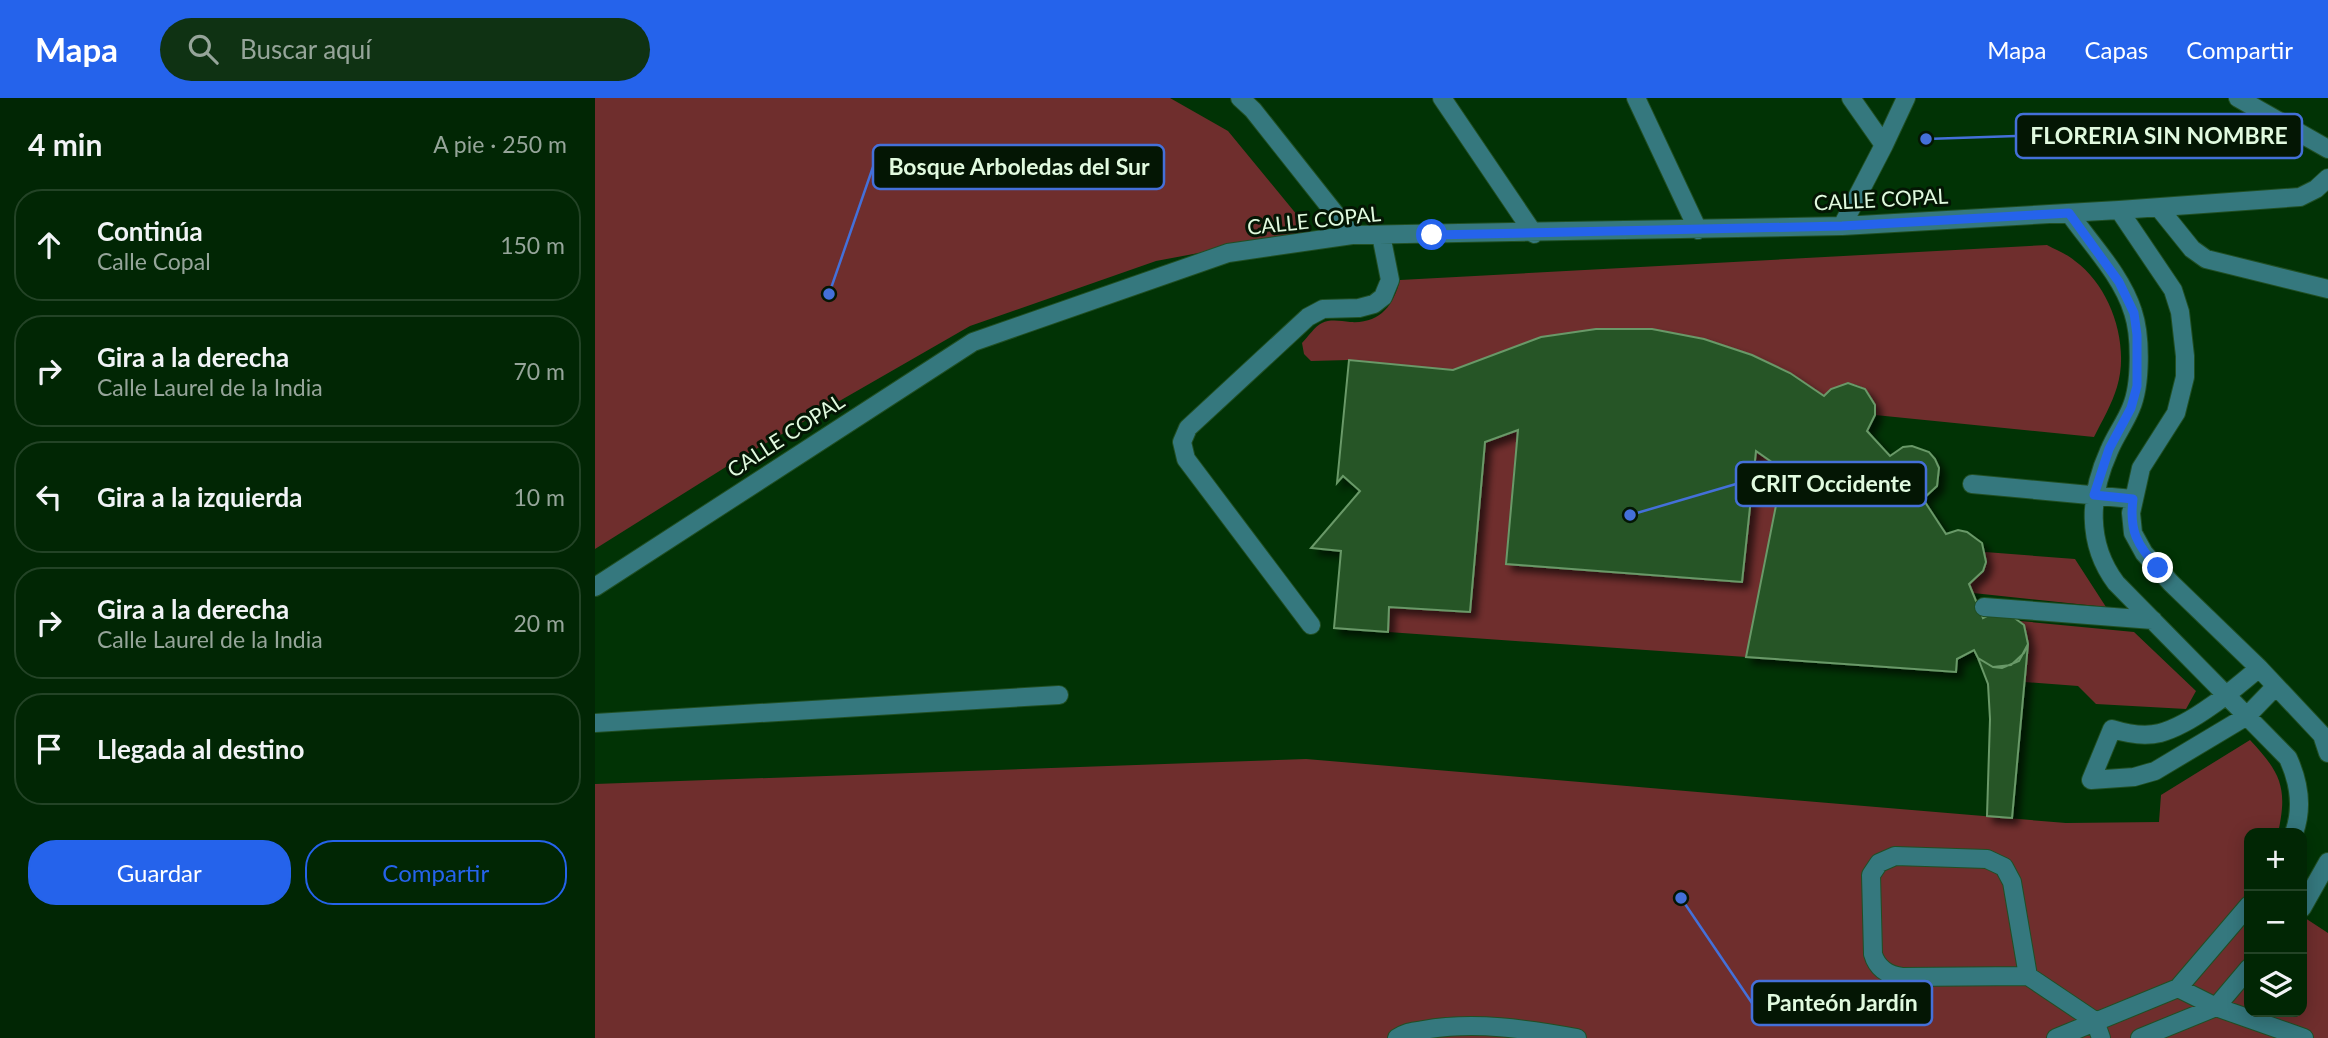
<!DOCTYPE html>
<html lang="es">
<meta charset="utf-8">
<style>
body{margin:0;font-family:Lato,sans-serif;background:#0f3213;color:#f1f3f6}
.controls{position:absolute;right:21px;bottom:21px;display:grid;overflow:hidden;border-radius:14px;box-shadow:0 4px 18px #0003}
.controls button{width:63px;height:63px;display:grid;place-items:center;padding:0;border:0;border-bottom:2px solid #234326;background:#012604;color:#f1f3f6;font:35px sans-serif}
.stop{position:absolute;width:21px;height:21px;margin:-16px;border:5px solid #2563eb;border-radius:50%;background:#fff}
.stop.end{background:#2563eb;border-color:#fff;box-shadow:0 2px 7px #0008}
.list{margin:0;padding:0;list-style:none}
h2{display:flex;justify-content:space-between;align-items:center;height:91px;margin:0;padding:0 28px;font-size:30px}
h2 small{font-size:23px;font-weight:400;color:#96a59a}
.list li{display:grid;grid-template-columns:46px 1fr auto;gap:21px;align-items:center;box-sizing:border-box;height:112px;margin:0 14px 14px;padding:0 14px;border:2px solid #234326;border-radius:28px}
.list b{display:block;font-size:26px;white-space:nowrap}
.list p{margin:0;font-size:23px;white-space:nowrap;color:#96a59a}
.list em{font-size:23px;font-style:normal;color:#96a59a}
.actions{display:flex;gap:14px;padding:21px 28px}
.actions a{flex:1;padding:16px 0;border:2px solid #2563eb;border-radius:28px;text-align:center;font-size:24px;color:#2563eb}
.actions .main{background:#2563eb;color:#fff}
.icon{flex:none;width:38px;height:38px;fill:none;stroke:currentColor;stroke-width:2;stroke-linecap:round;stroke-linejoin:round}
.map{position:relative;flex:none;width:1733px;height:940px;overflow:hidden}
header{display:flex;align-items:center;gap:42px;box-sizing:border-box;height:98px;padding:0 35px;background:#2563eb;color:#fff}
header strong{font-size:33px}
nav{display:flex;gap:38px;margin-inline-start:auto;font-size:24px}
.search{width:490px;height:63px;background:#0f3213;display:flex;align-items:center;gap:18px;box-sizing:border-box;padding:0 24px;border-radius:38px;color:#96a59a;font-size:26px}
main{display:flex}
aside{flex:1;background:#012604}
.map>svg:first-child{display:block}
</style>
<header>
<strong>Mapa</strong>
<div class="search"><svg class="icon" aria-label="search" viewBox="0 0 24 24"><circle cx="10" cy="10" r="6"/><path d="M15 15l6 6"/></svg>Buscar aquí</div>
<nav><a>Mapa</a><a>Capas</a><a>Compartir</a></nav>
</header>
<main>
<aside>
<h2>4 min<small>A pie · 250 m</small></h2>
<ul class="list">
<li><svg class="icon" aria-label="ahead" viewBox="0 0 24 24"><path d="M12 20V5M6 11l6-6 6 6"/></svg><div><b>Continúa</b><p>Calle Copal</p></div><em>150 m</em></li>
<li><svg class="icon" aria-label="right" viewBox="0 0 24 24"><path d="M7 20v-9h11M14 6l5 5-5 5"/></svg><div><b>Gira a la derecha</b><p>Calle Laurel de la India</p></div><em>70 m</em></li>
<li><svg class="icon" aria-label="left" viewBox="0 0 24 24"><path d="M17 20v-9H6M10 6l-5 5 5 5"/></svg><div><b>Gira a la izquierda</b></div><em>10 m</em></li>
<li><svg class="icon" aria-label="right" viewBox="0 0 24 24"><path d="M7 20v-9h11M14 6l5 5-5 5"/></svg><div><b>Gira a la derecha</b><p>Calle Laurel de la India</p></div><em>20 m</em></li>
<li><svg class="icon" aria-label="arrive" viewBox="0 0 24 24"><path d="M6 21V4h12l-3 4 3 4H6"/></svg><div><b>Llegada al destino</b></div></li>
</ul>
<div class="actions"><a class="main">Guardar</a><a>Compartir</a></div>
</aside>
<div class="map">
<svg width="1733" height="940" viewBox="0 0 1733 940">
<defs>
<filter id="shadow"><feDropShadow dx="6" dy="6" stdDeviation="3.5" flood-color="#0009"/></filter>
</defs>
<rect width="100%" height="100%" fill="#013305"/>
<!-- green -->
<path fill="#6f2e2d" d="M0,0H575L633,33L716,134L561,163L375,228L142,362L0,451Z
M1452,147C1461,152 1472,156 1480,163C1516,189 1535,247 1522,289C1517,306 1507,323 1499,339L1280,317C1280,285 1251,276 1229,298L1195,275L1157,257L1109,241L1057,231H1001L946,239L858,272L754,262L716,263L709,256L707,245C713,239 720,228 727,225C735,221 746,223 755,224C785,226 798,208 805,182Z
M923,332L912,466L1147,484L1161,353L1188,372L1151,559L793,534L794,509L875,513L890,344Z
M1390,454L1480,461L1511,509L1378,495L1374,486C1386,477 1391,469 1390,454Z
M1425,523L1539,534L1601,593L1591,611L1501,606L1483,588L1429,584L1432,536Z
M1655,642C1686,675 1693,690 1683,735H1654V914H1707V818L1733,835V940H0V686L711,661L1471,725L1564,724L1566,697Z"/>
<!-- building -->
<path fill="#275527" stroke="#699968" stroke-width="2" filter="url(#shadow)" d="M1001,231H1057L1109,241L1157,257L1195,275L1229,298L1236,291L1253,285L1270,291L1280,307V317L1272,333L1295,358L1308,349L1317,348L1334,354L1340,361L1344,370L1342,388L1328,401L1351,436L1363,432L1372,434L1387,445L1391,464L1388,473L1374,486L1388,520L1396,516H1414L1429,527L1433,546L1424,563L1407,570L1398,569L1383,560L1379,552L1362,561L1361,574L1151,559L1188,372L1161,353L1147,484L911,466L923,332L890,344L875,514L794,509L793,534L739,530L746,453L716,450L765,393L748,378L742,385L754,262L858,272L946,239Z
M1433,546L1417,720L1392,718L1395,621L1393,586L1383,560L1398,569L1416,567L1429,555Z"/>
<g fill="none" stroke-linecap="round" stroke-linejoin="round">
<defs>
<path id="minor" d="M645,0L658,12L757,137
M847,0L939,136
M1041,0L1103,132
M1256,0L1289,47
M1643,0L1733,51
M1564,110L1597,151L1611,161L1733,191
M1524,112L1578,192L1585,214L1590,258V279L1581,315L1546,370L1536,415L1538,435L1549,455L1576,485L1664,570L1727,637L1733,655
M1474,115C1496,146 1527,178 1538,214C1546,238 1546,287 1536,310C1530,325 1520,338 1514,353C1494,397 1491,445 1521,485L1693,660C1704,684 1708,710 1699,735
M1247,128L1289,47L1311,0
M1377,386L1538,401
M0,489L378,244L633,155L757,137L1247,128L1524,112L1705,99L1721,91L1733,80
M1389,509L1558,522
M716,527L591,361L587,344L593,330L713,219L728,211L764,210L779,206L788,199L795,182L786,137
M1664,570C1638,592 1598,626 1565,635C1549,639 1533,636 1517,631L1496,682L1539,679L1560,673L1652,618L1681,588
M0,625L464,597
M1707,810L1733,764
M1433,878L1307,879C1292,877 1282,870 1278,856L1276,777L1284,765L1300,758L1392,761L1409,769L1417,784L1433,878L1500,923L1506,940
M1583,890L1621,909L1709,940
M802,940C810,934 818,934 828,932C880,923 931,931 982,940
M1461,940L1583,890L1654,807
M1545,940L1621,909L1654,870"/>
</defs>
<!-- minor casing -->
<use href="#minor" stroke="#204f24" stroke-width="20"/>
<!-- minor -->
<use href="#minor" stroke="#35787e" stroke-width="18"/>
</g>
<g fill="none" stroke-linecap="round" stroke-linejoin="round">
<!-- route -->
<path stroke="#2563eb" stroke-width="9" d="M837,137L1247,128L1474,115L1524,184L1539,215L1542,237V288L1536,310L1514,351L1499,397L1538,401C1534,433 1542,447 1563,470"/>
</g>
<g text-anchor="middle" stroke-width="6" stroke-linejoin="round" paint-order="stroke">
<!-- street labels -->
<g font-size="21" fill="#e1fadf" stroke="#041604">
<text transform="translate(1286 102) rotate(-3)" y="7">CALLE COPAL</text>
<text transform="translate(719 123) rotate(-6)" y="7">CALLE COPAL</text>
<text transform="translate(191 338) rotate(-33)" y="7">CALLE COPAL</text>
</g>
</g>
<!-- callouts -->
<path fill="none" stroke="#4470d9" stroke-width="2.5" d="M1331 41L1421 38M234 196L278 69M1035 417L1141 386M1086 800L1157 905"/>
<g fill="#4470d9" stroke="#041604" stroke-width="2.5">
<circle cx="1331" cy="41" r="7"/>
<circle cx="234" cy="196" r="7"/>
<circle cx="1035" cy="417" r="7"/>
<circle cx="1086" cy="800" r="7"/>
</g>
<g fill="#041604" stroke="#4470d9" stroke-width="2.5">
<rect x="1421" y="16" width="286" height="44" rx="7"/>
<rect x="278" y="47" width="291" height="44" rx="7"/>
<rect x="1141" y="364" width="190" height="44" rx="7"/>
<rect x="1157" y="883" width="180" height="44" rx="7"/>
</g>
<g font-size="23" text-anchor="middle" font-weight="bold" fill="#e1fadf">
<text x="1564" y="46">FLORERIA SIN NOMBRE</text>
<text x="424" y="77">Bosque Arboledas del Sur</text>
<text x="1236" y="394">CRIT Occidente</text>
<text x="1247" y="913">Panteón Jardín</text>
</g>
</svg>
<div class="controls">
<button>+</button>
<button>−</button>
<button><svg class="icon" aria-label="layers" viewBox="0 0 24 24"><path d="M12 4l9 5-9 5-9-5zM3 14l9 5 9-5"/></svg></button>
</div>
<div class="stop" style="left:837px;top:137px"></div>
<div class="stop end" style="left:1563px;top:470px"></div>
</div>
</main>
